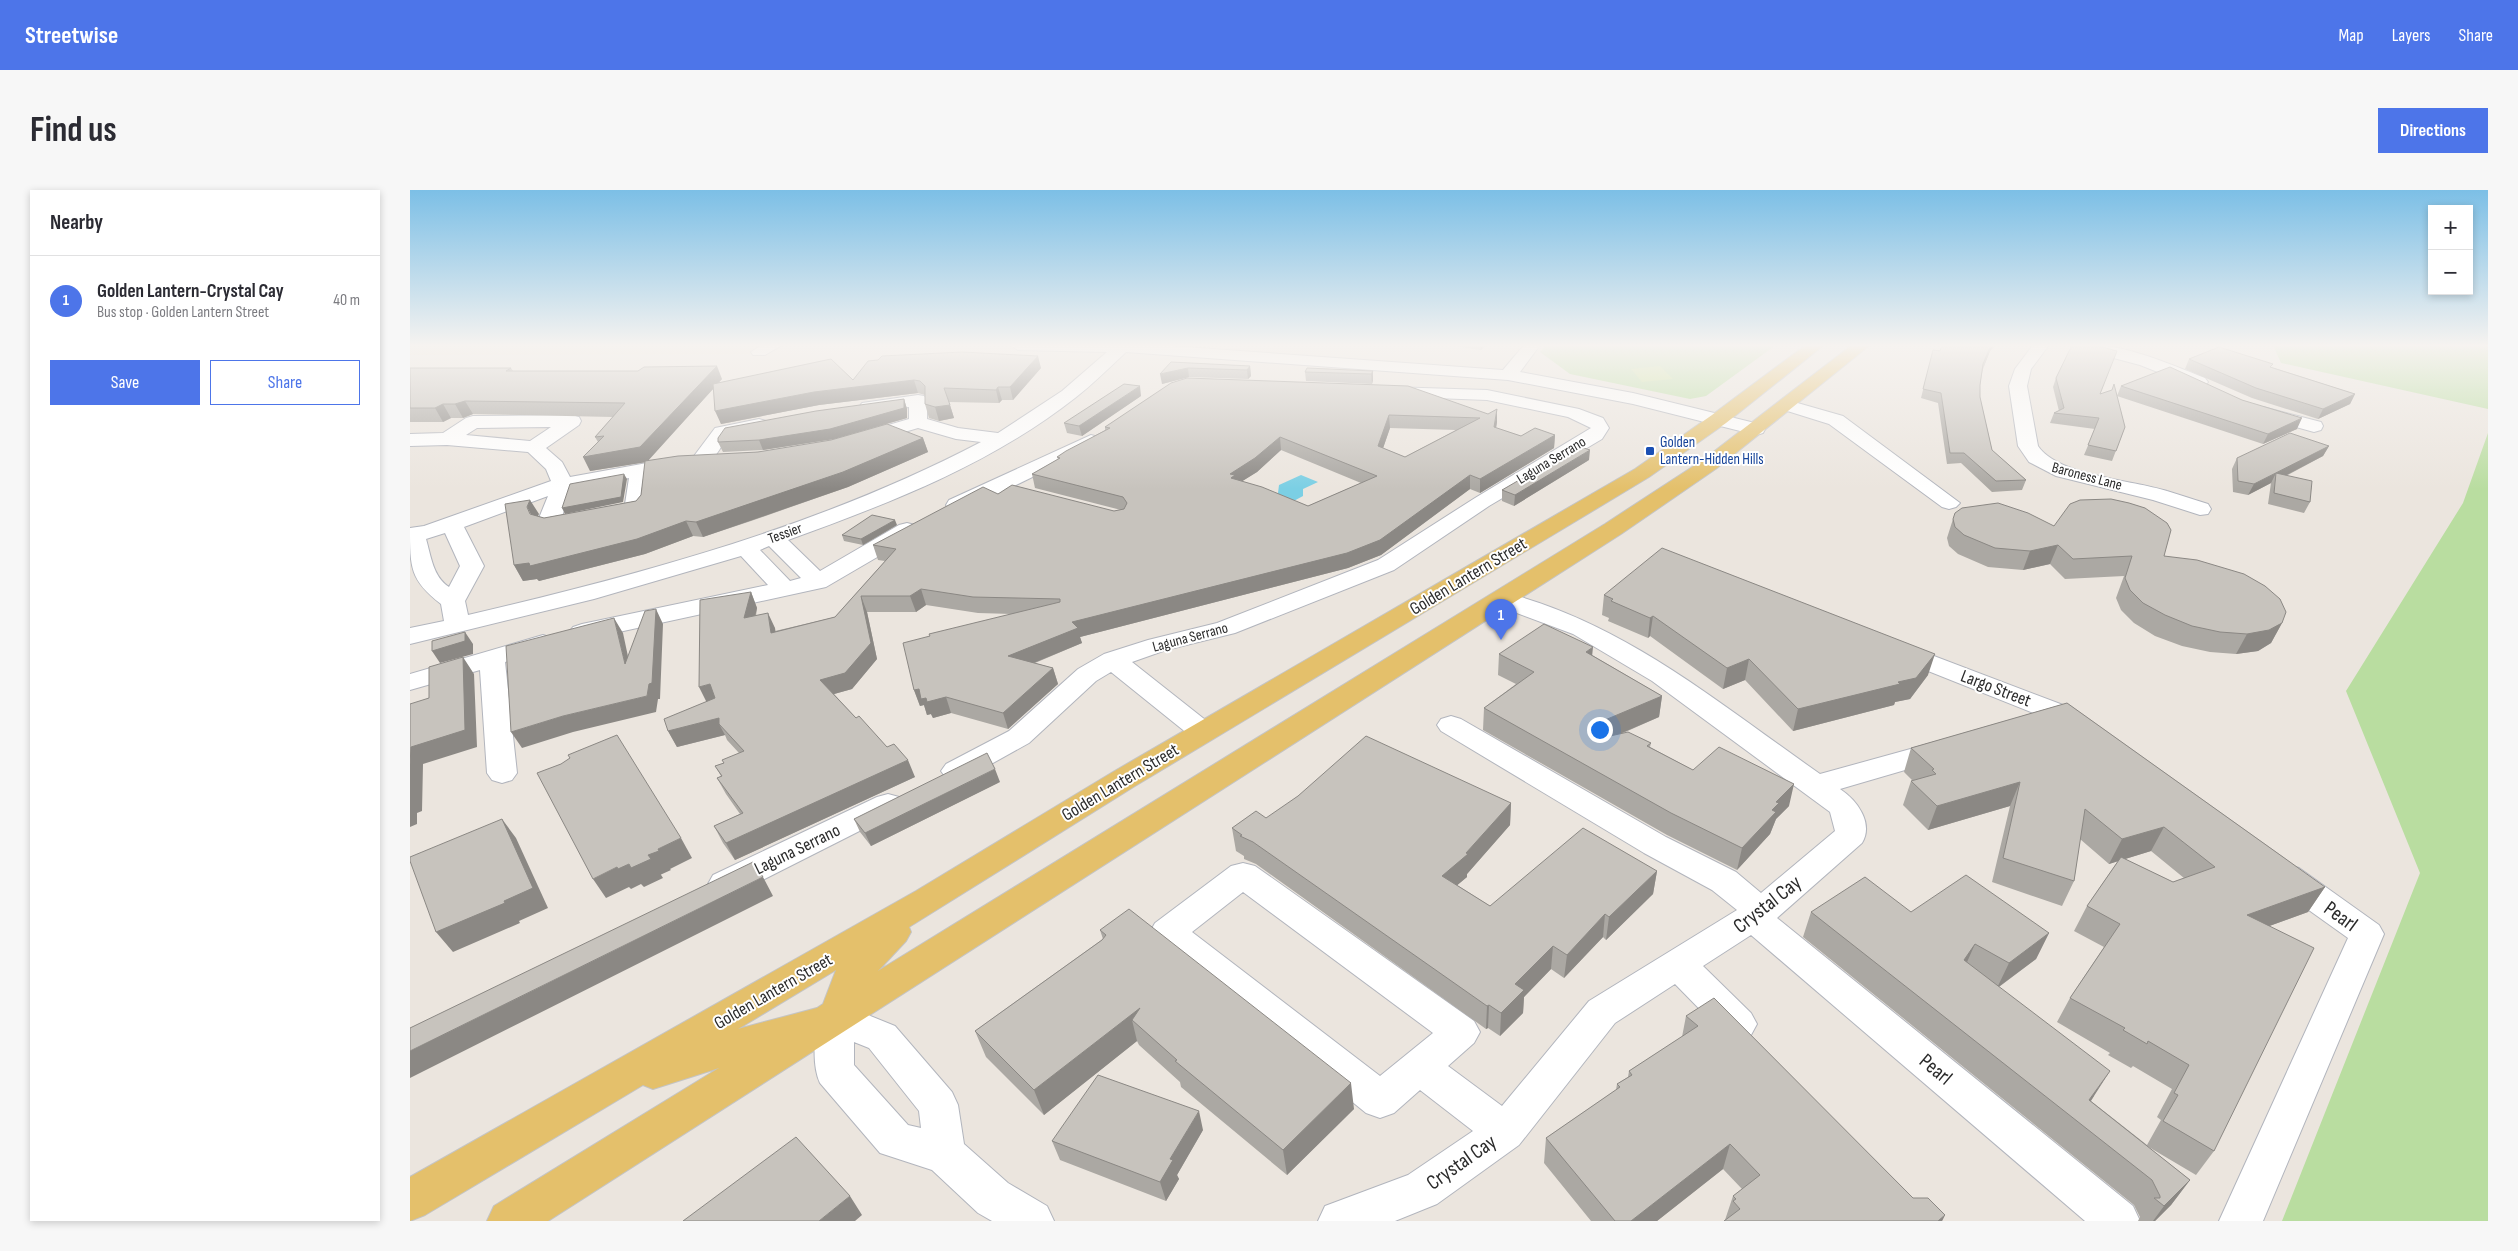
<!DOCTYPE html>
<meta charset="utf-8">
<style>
body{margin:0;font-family:"Sofia Sans Condensed",sans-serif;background:#f7f7f7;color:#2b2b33}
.controls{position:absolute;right:15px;top:15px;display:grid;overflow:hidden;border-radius:0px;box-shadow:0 2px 8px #0003}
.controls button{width:45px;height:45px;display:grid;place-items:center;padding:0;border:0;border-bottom:1px solid #e1e1e2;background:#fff;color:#2b2b33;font:25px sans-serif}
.you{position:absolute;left:1189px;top:539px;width:18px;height:18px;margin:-12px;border:4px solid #fff;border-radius:50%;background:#1a73e8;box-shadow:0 0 0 8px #1a73e833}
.badge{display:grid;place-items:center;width:32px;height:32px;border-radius:50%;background:#4d75e9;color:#fff;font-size:16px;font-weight:700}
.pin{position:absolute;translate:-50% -41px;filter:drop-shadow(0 1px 2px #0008)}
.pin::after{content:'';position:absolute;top:26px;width:18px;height:15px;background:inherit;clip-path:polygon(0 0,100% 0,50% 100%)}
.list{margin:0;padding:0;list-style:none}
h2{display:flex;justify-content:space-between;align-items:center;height:65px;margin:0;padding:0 20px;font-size:21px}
h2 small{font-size:16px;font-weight:400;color:#7c7c81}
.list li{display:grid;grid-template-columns:32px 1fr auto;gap:15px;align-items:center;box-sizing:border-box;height:90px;padding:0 20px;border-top:1px solid #e1e1e2}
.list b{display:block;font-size:19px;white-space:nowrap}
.list p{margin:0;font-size:16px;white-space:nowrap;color:#7c7c81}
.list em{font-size:16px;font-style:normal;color:#7c7c81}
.actions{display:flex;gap:10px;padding:15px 20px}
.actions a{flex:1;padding:11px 0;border:1px solid #4d75e9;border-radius:0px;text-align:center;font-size:18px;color:#4d75e9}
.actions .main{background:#4d75e9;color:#fff}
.map{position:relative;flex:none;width:2078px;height:1031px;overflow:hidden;border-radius:0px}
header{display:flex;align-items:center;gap:30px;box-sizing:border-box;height:70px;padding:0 25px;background:#4d75e9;color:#fff}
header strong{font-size:24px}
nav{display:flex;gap:28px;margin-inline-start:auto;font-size:18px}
.intro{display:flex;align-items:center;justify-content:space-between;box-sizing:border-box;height:120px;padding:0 30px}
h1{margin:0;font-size:35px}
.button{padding:12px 22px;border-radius:0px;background:#4d75e9;color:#fff;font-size:18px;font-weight:700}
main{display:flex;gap:30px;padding:0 30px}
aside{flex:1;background:#fff;border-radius:0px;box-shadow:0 2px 8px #0003}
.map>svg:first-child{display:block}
</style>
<header>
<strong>Streetwise</strong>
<nav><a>Map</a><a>Layers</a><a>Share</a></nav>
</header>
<div class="intro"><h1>Find us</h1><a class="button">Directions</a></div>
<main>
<aside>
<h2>Nearby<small></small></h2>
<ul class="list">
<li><span class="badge">1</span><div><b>Golden Lantern-Crystal Cay</b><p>Bus stop · Golden Lantern Street</p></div><em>40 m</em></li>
</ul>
<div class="actions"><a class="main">Save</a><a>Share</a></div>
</aside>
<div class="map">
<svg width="2078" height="1031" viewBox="0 0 2078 1031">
<rect width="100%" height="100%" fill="#ebe5de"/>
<!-- education -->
<path fill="#ebe0cf" d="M0,155H373L359,162L348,164L0,165Z"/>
<!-- green -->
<path fill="#b9dda0" d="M1136,155H1366L1296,206L1280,209L1160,184L1130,162Z
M1863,155H2078V219L1871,173Z
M2078,243V1031H1872L2010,683L1936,501L2053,313Z"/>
<!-- pitch -->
<path fill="#cae39c" d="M1250,176L1263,189L1232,192L1221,179Z"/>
<!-- water -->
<path fill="#7bcfe4" d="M891,285L908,292L893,299V306L880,313L864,306L868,303L869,295Z"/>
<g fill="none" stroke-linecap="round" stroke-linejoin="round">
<defs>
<path id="minor" d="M352,155H372L355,165H343L341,162Z
M600,155H747L1093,180L1114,155H1130L1110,182L1223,203L1353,235L1355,239L1353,243L1346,245L1223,214L1098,190L716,162C699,178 683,194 665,208C581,274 478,314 378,350L410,381L489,335L497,333L505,335L508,340L505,345L416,397L172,450L163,447L159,442L163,437L172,434L358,395L331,366L184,409L0,454V438L34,431L31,414C0,390 0,378 0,338L14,336L141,291L136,279L118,262L37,255L0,256V244L33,243L56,228L63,226L162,225L169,227L171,231L169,235L136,258L152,272L160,287L270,267L277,269L280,273L277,277L239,285L236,319L233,324L142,341L130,338L127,333L138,306L54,337L74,376L55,411L58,425C233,384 411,336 571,252L546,249L508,238L451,255L444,253L441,249L444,245L499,229V217L458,222L452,221L449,217L452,213L508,205L514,206L517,210V229L548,238L588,243L652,201L697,162L608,160ZM141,237L120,251L56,245L67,238ZM219,288L215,314L152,326L162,299ZM35,343L50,376L39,397C23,387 21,366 16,349ZM359,356L391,388L380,391L350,360Z
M1623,155H1639L1621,179L1617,196L1628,256C1648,286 1723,290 1757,301C1771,305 1784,310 1798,314L1801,319L1798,324L1790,325L1743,310L1646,286L1619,272L1608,256L1599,196L1605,179Z
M1664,155C1709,151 1754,172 1795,188L1798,192L1795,196H1783L1730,175L1666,158Z
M980,197L1077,200L1169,219L1193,228L1199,238L1192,249L1079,316L984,380L825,443L756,460L722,472L803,536L807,542L803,548L793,551L783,548L701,482L686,491L619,553L556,588L546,591L536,588L531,581L536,574L599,541L668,479L694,464L738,450L807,433L968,370L1065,308L1181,238L1158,227L1077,210L974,206L971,202L974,198Z
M1377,210L1433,226L1550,313L1546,317L1539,319L1532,317L1419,234L1371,219L1368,215L1371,211Z
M1853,217L1911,232L1913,236L1911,240L1904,242L1847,226L1844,222L1847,218Z
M349,229L356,231L358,235L356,239L318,246C309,259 302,279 284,274L281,270L305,238Z
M681,245L688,247L691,251L688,255L555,320L547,321L539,320L536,315L539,310Z
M1092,402C1212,431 1311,515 1410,584L1533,550L1543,552L1547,559L1543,566L1430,599C1447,610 1464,633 1452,653L1367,728L1723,1016L1730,1031H1675L1341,745L1293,776L1341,823L1347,834L1341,845L1328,850L1315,845L1265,794L1205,833L1109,955L1027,1014L985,1031H908L915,1016L998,985L1063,941L1010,900L984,923L970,928L956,923L745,751L740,742L745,733L821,676L833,673L845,676L1064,831L1070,842L1064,853L1038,876L1092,916L1179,811L1327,720L1302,700L1234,663L1031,541L1027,535L1031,529L1041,526L1051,529L1256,647L1326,682L1351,703L1425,641L1420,622L1242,491L1163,444L1083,414L1080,409L1083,404ZM833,702L1023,843L970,886L782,742Z
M133,445L142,448L146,453L142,458L95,472L107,583L102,590L92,593L82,590L77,583L70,480L0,500V484Z
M1487,452L1661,518L1680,531L1684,537L1680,543C1663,548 1654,539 1641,530L1478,465L1474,460L1478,455Z
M478,604L489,607L493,614L489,621L327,703L315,706L303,703L298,694L303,685L467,607Z
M1877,675L1889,678L1969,735L1974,744L1853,1031H1809L1938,748L1865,696L1861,687L1865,678Z
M426,812L485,836L542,902L548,915L554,954L598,993L637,1016L644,1031H582L568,1023L522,980L470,963L410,893C401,874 404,836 413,817ZM444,852L459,858L509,921L511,938L498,935L444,875Z"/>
<path id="major" d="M1396,155H1414L1316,233L1239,287L725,596L499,737L501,742L496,751L468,781L1195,334L1293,270L1442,155H1460L1307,278L1211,344L138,1031H77L84,1016L309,878L243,899L233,895L15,1025L0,1031V987L506,701L703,582L1225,279L1302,225ZM426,780L413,814L407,818L328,839Z"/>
</defs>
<!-- minor casing -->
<use href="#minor" stroke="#b2b5bd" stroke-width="2"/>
<!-- major casing -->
<use href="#major" stroke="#c4c4c4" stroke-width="2"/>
<!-- minor -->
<use href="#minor" fill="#fff" fill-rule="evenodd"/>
<!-- major -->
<use href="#major" fill="#e4c06b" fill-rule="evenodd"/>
</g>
<!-- wall -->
<path fill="#aba8a3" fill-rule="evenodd" d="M1039,155H1076L1071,160Z
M1532,155H1586L1580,161L1573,178L1570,195V207L1582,260L1616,290L1612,300L1582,302L1551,273L1537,274L1528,213L1511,208L1523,160L1530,161Z
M1779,169L1861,177L1945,204L1940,214L1908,229L1842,208L1775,179Z
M761,172L840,176L841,186L838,189L779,187L752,194Z
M0,178H101L103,181L312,189L308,193L443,190L631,178L603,210H592L589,213L539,212L544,228L529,231L519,228L515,214V205L508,203L409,215L311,234L304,198L237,271L513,248L518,262L438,297L341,331L293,347L283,346L235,364L129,391L127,389L113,391L104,375L129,324L128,326L134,328L226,311L231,305L235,272L180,281L188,252L185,247L203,227L63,224L53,228H41L33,232H0Z
M963,181V190L962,194L896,191L895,182Z
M1646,188L1690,204L1715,237L1702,271L1674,265L1685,239L1640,233L1644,223L1649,221L1643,197Z
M998,196L1087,232L1086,238L1111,246L1145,245L1144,258L1070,303L1060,299L971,365L938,378L670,447L672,453L625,473L643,478L648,494L598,539L541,523L523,528L521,524L517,525L514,515L510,516L504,500L520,446L602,424L568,423L516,415L506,422H457L467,469L442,499L424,504L446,528L505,587L325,670L313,653L304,636L330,624L316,604L307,588L311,586L305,576L314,573L329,563L317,550L315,545L267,557L258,541L297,512L341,402L347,418L346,426L365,438V441L425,427L475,371L468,370L463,355L588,304L704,321L711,320L625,298L622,284L648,269L647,267L695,240V237ZM980,238L1046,240L995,267L973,258ZM871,260L951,293L898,316L832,291L847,282Z
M1711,196L1832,210L1887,239L1853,254L1707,206Z
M731,206L672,246L657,243L654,233Z
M494,209L497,219V228L424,249L353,260L313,262L308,252Z
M1919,256L1913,266L1876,286L1900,312L1894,323L1858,314L1861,293L1838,305L1823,302L1822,279L1827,268Z
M1179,270L1104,316L1092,311V300Z
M1543,329L1644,336L1754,366L1872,433L1861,453L1848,461L1826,464L1800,462L1772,456L1745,446L1724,433L1711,420L1706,408L1714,386L1655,389L1640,374L1613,380L1578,377L1548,364L1539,356L1537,348Z
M487,335L453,355L434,351L432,345Z
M1194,405L1518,485L1500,509L1485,512L1484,515L1383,541L1335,490L1313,499L1240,446L1238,448L1198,431L1199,428L1192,425Z
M1089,464L1182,465L1252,506L1249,527L1213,543L1241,553L1240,557L1283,580L1379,616L1366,629L1360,644L1327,680L1257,645L1073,540L1074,518L1106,494L1088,485Z
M1657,513L1915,697L1898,722L1859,736L1804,961L1786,985L1737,956L1780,990L1761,1015L1745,1031H1728L1730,1027L1724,1015L1393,747L1401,722H1501L1639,743L1626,769L1589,797L1684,906L1681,911L1737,955L1751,930L1747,927L1762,899L1723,876L1721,878L1698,865L1700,863L1647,832L1660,808L1694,757L1664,741L1677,716L1708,671L1699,674L1670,649L1664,691L1652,716L1582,692L1600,616L1518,640L1493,615L1501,591H1503L1494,582L1501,558ZM1741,661L1774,688L1763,692L1715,669Z
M590,592L461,656L450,642L444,629Z
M1101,613L1100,635L1057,684V687L1047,695L1080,716L1247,681L1243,704L1196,750L1193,747L1154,788L1141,779L1114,807L1113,823L1090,846L1078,838L1076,839L846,674L834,669V666L826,661L822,638L856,628Z
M690,740L944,919L877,985L771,897L770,892L729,855L727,851L634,925L576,867L565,841L693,749Z
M1276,826L1503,1008L1535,1025L1532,1031H1314L1315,1030L1323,1006L1332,999L1313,979L1247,1031H1181L1134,973L1136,948L1206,900L1207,894L1218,887L1219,881L1272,847Z
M793,940L767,985L769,989L756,1011L650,970L642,951Z"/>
<!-- shaded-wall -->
<path fill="#8b8884" d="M1071,155H1076L1071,160Z
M1581,155H1586L1580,161L1571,184Z
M628,166L631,178L603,210L600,197Z
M307,176L312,189L237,272L180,281L173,267Z
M840,176L841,186L838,189L837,180Z
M778,178L779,187L752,194L750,184Z
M963,181V190L962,194L961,184Z
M504,190L508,203L409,215L311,234L305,221L404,202Z
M730,196L731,206L672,246L669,236Z
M588,197L592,210L589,213L586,200Z
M1945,204L1940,214L1908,229L1913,219Z
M494,209L497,219V228L424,249L353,260L349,250Z
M55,211L63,224L53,228L45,214Z
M33,214L41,228L33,232L25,218Z
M540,215L544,228L529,231L525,217Z
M1087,219V232L1084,250V237Z
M979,225L980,238L969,270L968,256Z
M1892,228L1887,239L1853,254L1858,244Z
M1145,245L1144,258L1070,303V289Z
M870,247L871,260L847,282L823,297L820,284Z
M513,248L518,262L438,297L293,347L286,332Z
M1919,256L1913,266L1865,291L1866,283L1861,293L1838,305L1844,294Z
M1180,260L1179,270L1104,316L1105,305Z
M214,284L217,289L213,312L155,324L152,318Z
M1060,285V299L971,365L938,378L670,447L672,453L602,482L598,466L662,432Z
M120,310L129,324L125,332L117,317Z
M485,330L487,335L453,355L451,349Z
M276,331L283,346L235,364L129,391L127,389L113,391L104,375Z
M1648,355L1640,374L1613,380L1620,361Z
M511,399L516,415L506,422L500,406Z
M341,402L347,418L341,444L334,428Z
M451,406L457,422L467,469L442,499L417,506L410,490Z
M246,419L253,434L250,509H248L246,522L163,542L112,558L101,542L153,526L237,506Z
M358,423L365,438L368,458L361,443Z
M1243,426L1240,446L1238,448L1240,428Z
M204,428L213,443L223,490L215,474Z
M1872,433L1861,453L1848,461L1826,464L1837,444Z
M55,442L63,454V464L30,473L22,461Z
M1183,457L1181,477L1176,462Z
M1525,464L1518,485L1500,509L1485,512L1484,515L1383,541L1388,519L1488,492Z
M53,467L64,484L67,557L13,574L12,621L7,623V634L0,637V575L1,557Z
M1339,469L1335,490L1313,499L1317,478Z
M643,478L648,494L598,539L593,523Z
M300,494L309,511L297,513L289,497Z
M509,499L516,508L536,507L541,523L523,528L521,524L517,525L514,515L510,516L504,500Z
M1252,506L1249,527L1193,551L1195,530Z
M309,528V534L315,545L267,557L258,541Z
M498,570L505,587L325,670L316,653Z
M585,579L590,592L461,656L455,643Z
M1610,592L1600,616L1518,640L1527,616Z
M1384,594L1379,616L1366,629L1360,644L1327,680L1332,658L1362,620L1366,612Z
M1101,613L1100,635L1057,684V687L1032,708V686L1056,663Z
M92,629L106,648L138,718L109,731L110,733L43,762L26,742L94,711Z
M1754,637L1741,661L1699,674L1712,649Z
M271,648L282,668L260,679L261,680L250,685L238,665L248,659Z
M241,669L253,688L234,697L231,694L221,699L219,697L196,708L183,689L207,677Z
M1247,681L1243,704L1196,750L1199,727Z
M353,687L363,706L0,888V861Z
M1915,697L1898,722L1821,750L1837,725Z
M1195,724L1193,747L1154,788L1157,765Z
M1639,743L1626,769L1587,798L1599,773Z
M1565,754L1554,779V770Z
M1143,756L1141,779L1114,807L1113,823L1090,846L1091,823L1105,794Z
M1079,815L1078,838L1076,839L1077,816Z
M730,818L722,830L727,851L634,925L624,900Z
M1700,881L1684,906L1667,931L1679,910Z
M941,893L944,919L877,985L873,960Z
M789,921L793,940L767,985L769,989L756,1011L750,992L760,969Z
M1320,954L1313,979L1247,1031H1221Z
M1780,990L1761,1015L1745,1031H1743L1754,1016Z
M440,1006L452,1025L445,1031H409Z
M1535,1025L1532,1031H1528Z"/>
<!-- building -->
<path fill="#c7c3bd" stroke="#8b8884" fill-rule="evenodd" d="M1532,155H1581L1573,174L1570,195V207L1582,260L1616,290L1586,291L1554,263H1540L1531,203L1513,199L1523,160L1530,161Z
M1662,155H1685L1707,161L1690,204L1702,200L1704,194L1715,237L1706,261L1678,255L1689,228L1644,223L1654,218L1646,188Z
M1809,157L1863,174L1860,177L1945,204L1913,219L1846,198L1779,169Z
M552,162L628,166L600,197H588L586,200L534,198L540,215L525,217L515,214V196L510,191L504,190L404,202L305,221L303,194L421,169L443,190L458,171L468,170L472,166Z
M761,172L840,176L837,180L778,178L750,184Z
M307,176L230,257L173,267L194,246L185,247L215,213L55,211L45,214H33L25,218H0V178H101L96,181H228L234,177Z
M1760,177L1832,210L1892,228L1858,244L1711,196Z
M897,178L963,181L961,184L895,182Z
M777,188L998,196L1078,224L1087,219L1084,237L1111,246L1125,238L1145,245L1070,289L1060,285L970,350L937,363L662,432L668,438L598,466L643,478L593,523L536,507L517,512L516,508L511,509L509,499L504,500L493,453L520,446L519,444L650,412V409L563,407L511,399L500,406H451L461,453L435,483L410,490L446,528L449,526L477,557L484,554L498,570L316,653L304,636L333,623L307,588L312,586L305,576L314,573L312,570L334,561L309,534V528L258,541L254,529L305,508L300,494L289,497L290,410L341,402L334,428L358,423L361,443L425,427L486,359L463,355L573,297L588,304L602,295L704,321L714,319L717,313L713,307L622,284L650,268L647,267L656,261L700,238L695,237L761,193ZM979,225L1070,228L995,267L968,256ZM870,247L967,286L898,316L852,297L821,288L825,285L820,284L845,268Z
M714,194L730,196L669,236L654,233Z
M494,209V218L420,239L349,250L308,252V248L315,238L406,221Z
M477,234L513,248L433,282L286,332L276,331L227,349L120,376L119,373L104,375L95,314L120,310L117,317L120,324L134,328L226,311L231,305L235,271L268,266L348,262L421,250Z
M1880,243L1919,256L1844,294L1828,291L1827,268Z
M1168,256L1180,260L1105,305L1092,300Z
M1866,283L1902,291L1900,312L1864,303Z
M214,284L211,307L152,318L160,294Z
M1701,309L1719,313L1735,318L1757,333L1761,340L1754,366L1787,370L1834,384L1855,396L1870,409L1876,422L1872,433L1859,440L1837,444L1810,442L1782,436L1755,425L1733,413L1720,400L1715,388L1722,366L1663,369L1648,355L1620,361L1585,358L1554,345L1545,337L1543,329L1545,323L1552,318L1588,313L1618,323L1644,336L1660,314L1670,310Z
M462,325L485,330L451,349L432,345Z
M1252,358L1525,464L1506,488L1488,492L1490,494L1388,519L1339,469L1317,478L1243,426L1240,428L1201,411L1203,409L1194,405Z
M246,419L242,493L239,494L237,506L153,526L101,542L96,456L204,428L215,474L235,421Z
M1134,434L1183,457L1176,462L1252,506L1195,530L1200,546L1218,542L1241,553L1237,556L1283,580L1309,557L1384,594L1366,612L1369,613L1362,620L1366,622L1332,658L1261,623L1074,518L1124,482L1089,464Z
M55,442V451L22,461V451Z
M53,467L55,540L1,557L0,575V514L19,508V477Z
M1657,513L1915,697L1837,725L1904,758L1804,961L1753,931L1768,905L1764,903L1779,875L1738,851L1737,854L1713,840L1715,838L1660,808L1710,734L1677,716L1711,667L1763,692L1805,677L1754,637L1712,649L1675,619L1664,691L1593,668L1610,592L1527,616L1501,591L1526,584L1522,580L1524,579L1501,558Z
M207,545L271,648L248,659L249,661L238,665L241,669L221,678L219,674L208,679L207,677L183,689L127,583L151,574L160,568L158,565Z
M956,546L1101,613L1056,663L1058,664L1032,686L1080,716L1173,638L1247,681L1199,727L1195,724L1157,765L1143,756L1105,794L1114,800L1091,823L1079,815L1077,816L843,652L830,646L832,645L822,638L846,621L856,628L888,606Z
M577,563L585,579L455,643L444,629Z
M92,629L123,698L94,711L95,713L26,742L0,671V667Z
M343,672L353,687L0,861V838Z
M1556,685L1639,743L1599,773L1565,754L1554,770L1700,881L1679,910L1780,990L1754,1016L1744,1008H1750V1006L1742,990L1401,722L1455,687L1501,722Z
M719,719L941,893L873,960L765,871L767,870L722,830L730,818L624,900L565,841L692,750L696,745L690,740Z
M1304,808L1503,1008H1518L1535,1025L1528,1031H1314L1330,1019L1323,1011L1326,1009L1323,1006L1350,985L1320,954L1221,1031H1205L1136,948L1210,897L1207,894L1222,885L1219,881L1288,836L1276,826Z
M688,885L789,921L760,969L763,970L750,992L642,951Z
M386,947L440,1006L409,1031H273Z"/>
<!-- sky -->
<linearGradient id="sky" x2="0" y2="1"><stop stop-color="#7cbfe6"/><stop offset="0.52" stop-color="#f6f3f0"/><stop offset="1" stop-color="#f6f3f0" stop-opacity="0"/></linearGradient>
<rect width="2078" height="299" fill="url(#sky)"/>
<!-- markers -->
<rect fill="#1a4fb4" stroke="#fff" stroke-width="2" x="1235" y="256" width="10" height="10" rx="2.5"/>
<g text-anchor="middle" stroke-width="4" stroke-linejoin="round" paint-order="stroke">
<!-- far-transit labels -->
<g font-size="15" fill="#164399" stroke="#fff" text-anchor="start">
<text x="1250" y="257">Golden<tspan x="1250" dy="17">Lantern-Hidden Hills</tspan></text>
</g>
<!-- far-street labels -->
<g font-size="15" fill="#2b2b2b" stroke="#fff">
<text transform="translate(1141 270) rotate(-31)" y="5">Laguna Serrano</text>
<text transform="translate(1677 286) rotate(15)" y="5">Baroness Lane</text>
<text transform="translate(375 343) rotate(-20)" y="5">Tessier</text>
<text transform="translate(780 447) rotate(-15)" y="5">Laguna Serrano</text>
</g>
<!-- street labels -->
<g font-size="18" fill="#2b2b2b" stroke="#fff">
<text transform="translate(1058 386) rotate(-31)" y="6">Golden Lantern Street</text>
<text transform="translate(1586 498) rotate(21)" y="6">Largo Street</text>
<text transform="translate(710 592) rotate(-31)" y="6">Golden Lantern Street</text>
<text transform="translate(387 659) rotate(-26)" y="6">Laguna Serrano</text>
<text transform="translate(363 801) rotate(-30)" y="6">Golden Lantern Street</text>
</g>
<!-- near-street labels -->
<g font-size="21" fill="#2b2b2b" stroke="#fff">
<text transform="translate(1357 714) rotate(-38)" y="7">Crystal Cay</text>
<text transform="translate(1931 726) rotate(36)" y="7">Pearl</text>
<text transform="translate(1526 879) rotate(40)" y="7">Pearl</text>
<text transform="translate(1051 972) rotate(-35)" y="7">Crystal Cay</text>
</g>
</g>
</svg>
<div class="controls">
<button>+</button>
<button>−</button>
</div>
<div class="you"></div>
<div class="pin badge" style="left:1091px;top:450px">1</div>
</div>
</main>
